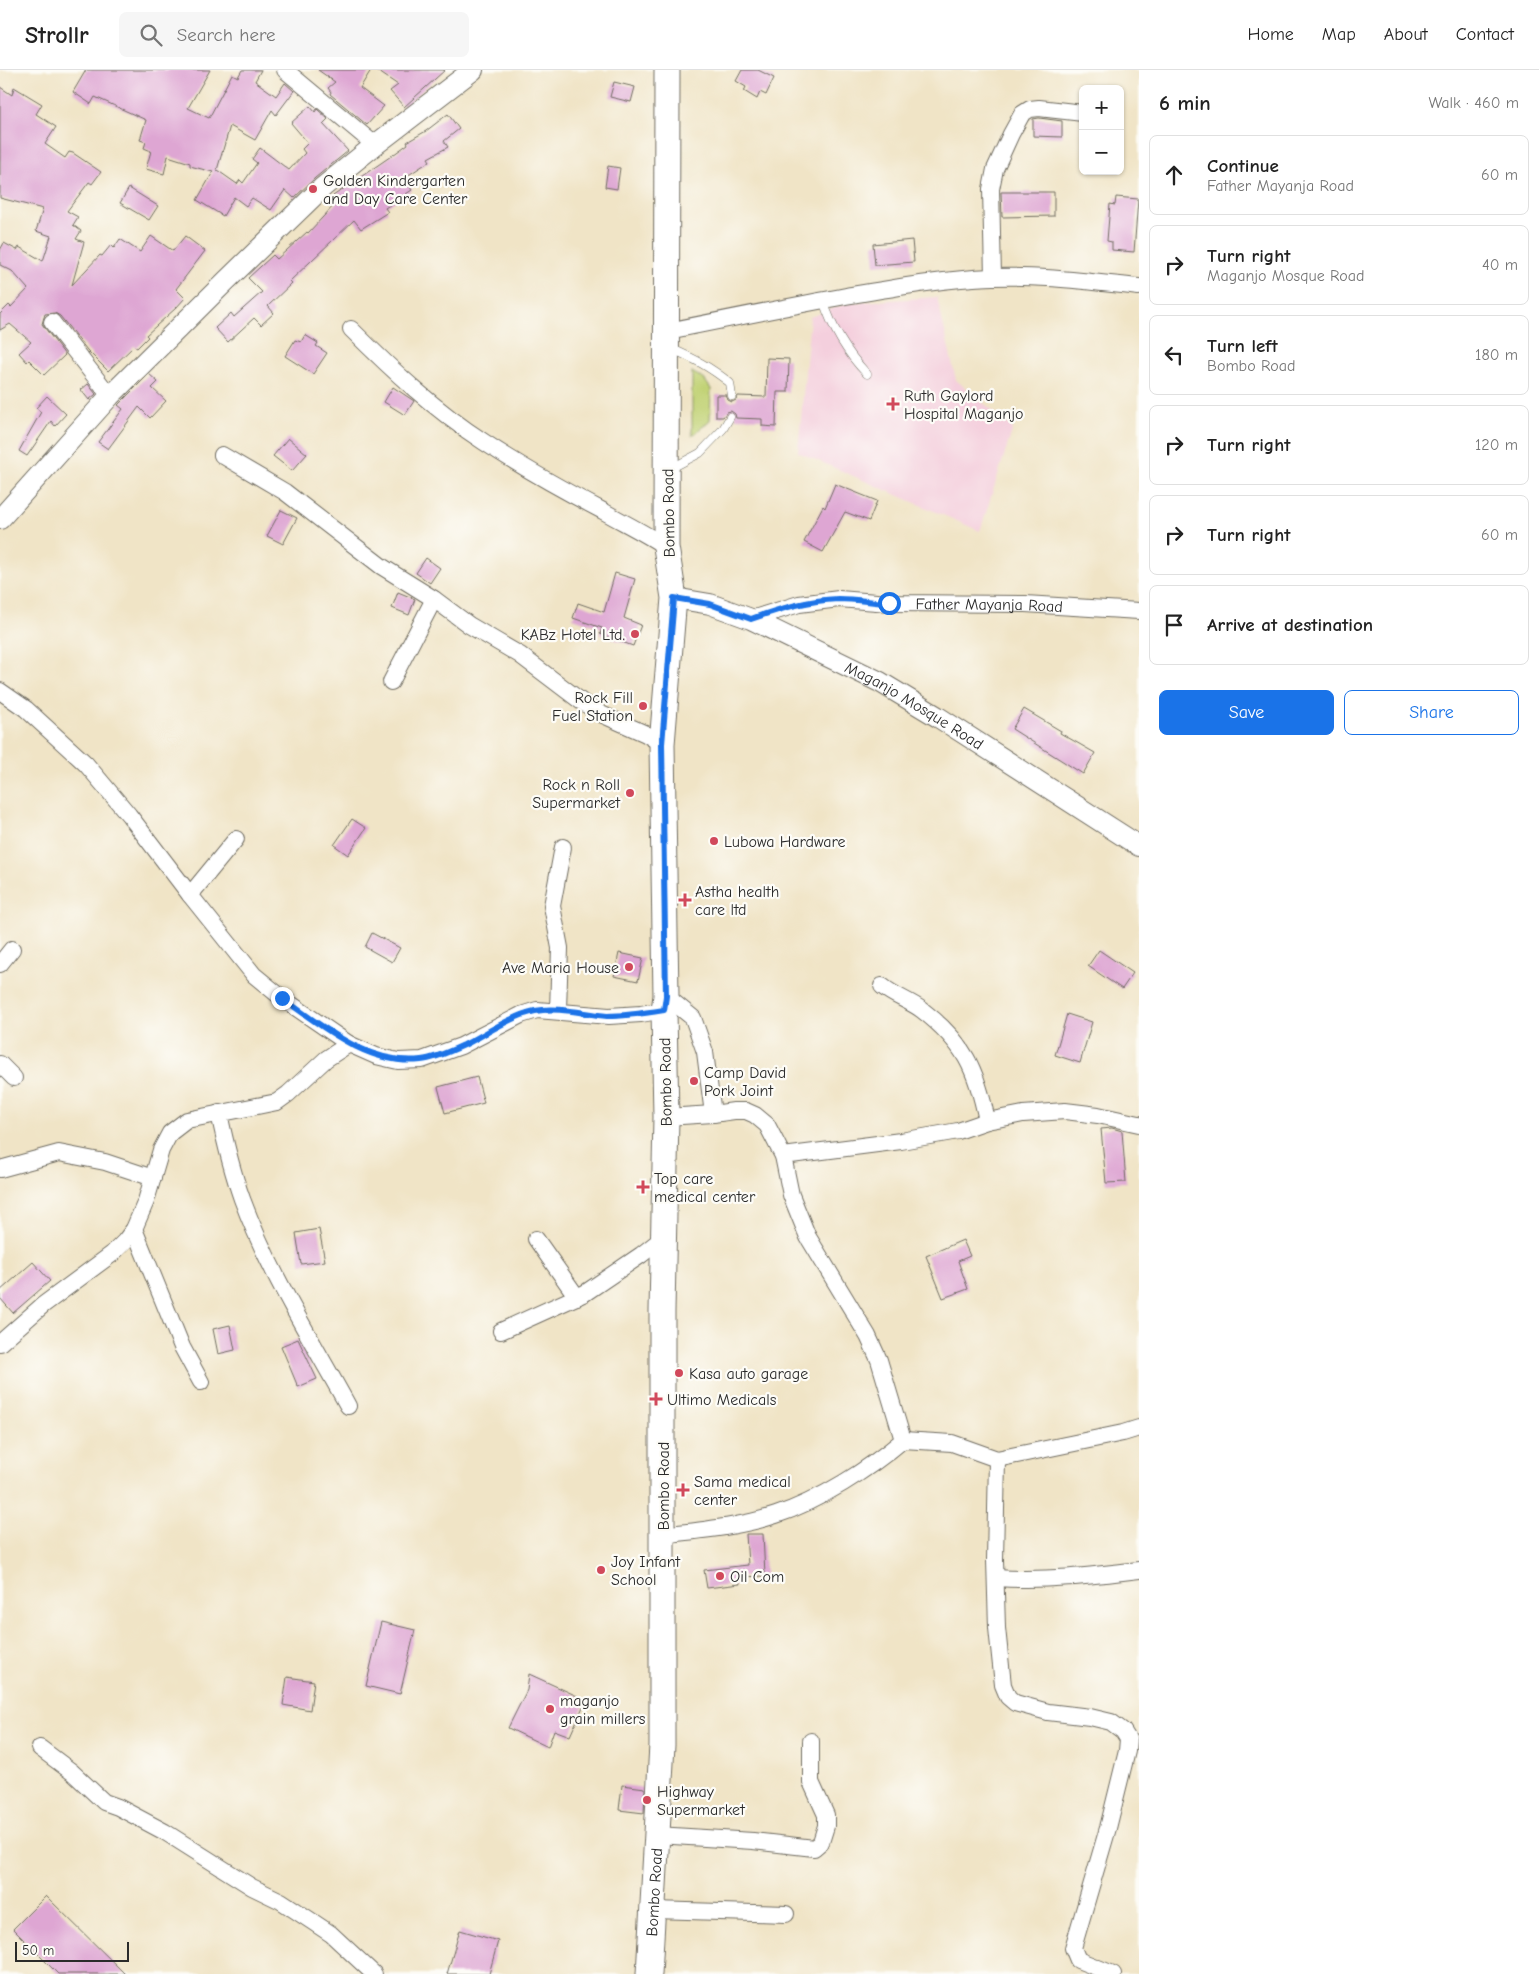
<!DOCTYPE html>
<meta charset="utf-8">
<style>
body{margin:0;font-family:"Comic Neue",sans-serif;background:#f6f6f6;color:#222}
.controls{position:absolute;right:15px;top:15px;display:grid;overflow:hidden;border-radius:8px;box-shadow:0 1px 4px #0004}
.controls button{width:45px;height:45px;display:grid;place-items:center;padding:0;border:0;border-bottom:1px solid #e0e0e0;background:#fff;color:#222;font:25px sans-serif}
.scale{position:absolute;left:15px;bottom:12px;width:114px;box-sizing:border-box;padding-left:5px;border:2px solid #2b2b2b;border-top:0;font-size:14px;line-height:18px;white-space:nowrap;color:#2b2b2b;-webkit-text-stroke:4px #fdfcf7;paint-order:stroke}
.stop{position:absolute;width:15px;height:15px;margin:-11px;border:4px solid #1a73e8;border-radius:50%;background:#fff}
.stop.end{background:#1a73e8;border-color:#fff;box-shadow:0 1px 5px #0008}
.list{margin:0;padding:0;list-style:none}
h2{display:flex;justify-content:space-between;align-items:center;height:65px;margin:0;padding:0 20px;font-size:21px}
h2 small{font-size:16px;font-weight:400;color:#767676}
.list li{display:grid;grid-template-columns:32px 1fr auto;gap:15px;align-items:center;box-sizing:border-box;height:80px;margin:0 10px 10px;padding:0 10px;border:1px solid #e0e0e0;border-radius:8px}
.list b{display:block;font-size:19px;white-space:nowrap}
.list p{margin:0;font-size:16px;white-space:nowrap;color:#767676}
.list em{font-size:16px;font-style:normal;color:#767676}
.actions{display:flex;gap:10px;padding:15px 20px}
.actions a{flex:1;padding:11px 0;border:1px solid #1a73e8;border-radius:8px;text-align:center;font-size:18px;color:#1a73e8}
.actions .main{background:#1a73e8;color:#fff}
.icon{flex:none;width:28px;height:28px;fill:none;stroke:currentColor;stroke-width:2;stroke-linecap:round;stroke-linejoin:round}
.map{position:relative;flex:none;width:1139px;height:1904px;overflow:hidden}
header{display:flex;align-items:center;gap:30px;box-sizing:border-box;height:70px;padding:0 25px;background:#fff;border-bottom:1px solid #e0e0e0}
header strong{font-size:24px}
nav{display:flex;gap:28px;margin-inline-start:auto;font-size:18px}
.search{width:350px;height:45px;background:#f6f6f6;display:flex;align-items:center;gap:12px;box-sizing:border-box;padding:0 18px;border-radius:8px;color:#767676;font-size:19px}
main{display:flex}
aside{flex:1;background:#fff}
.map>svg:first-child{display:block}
</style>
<header>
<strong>Strollr</strong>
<div class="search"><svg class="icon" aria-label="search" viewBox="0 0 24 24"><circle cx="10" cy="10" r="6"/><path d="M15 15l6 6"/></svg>Search here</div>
<nav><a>Home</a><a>Map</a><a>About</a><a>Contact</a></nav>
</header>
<main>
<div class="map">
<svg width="1139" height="1904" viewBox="0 0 1139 1904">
<rect width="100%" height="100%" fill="#fdfcf7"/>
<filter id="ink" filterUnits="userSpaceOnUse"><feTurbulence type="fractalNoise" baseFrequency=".02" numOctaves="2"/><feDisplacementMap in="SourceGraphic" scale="10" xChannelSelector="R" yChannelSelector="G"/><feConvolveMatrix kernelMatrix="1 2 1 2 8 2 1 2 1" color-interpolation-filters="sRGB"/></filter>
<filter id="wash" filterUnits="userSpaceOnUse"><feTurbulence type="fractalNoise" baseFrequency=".0096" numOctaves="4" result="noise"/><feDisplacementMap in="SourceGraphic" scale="20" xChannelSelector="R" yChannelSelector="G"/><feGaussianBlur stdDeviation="1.12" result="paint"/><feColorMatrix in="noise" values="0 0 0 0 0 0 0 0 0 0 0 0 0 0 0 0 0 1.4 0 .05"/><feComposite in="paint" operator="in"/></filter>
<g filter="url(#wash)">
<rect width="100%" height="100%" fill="#f0e4c6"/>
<!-- built -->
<path fill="#f4cfdd" d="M937,227L956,310L1013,358L980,461L798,382L810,247L848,233Z"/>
<!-- green -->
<path fill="#c1d274" stroke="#767e50" d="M692,302L704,309L711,319L710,350L692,366Z"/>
<g id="blocks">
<!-- building -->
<path fill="#dea6d3" d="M86,0H210L188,38L209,48L232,4L238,7L242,0H261L255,11L276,26L285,13L294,21L276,45L272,40L255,70L230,56L217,100L237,114L240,110L243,113L257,93L252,89L260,78L289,100L305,83L302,79L308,73L291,53L310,36L315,42L317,39L328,49L323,54L348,81L315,108L294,128L285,120L271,140L252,128L246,136L234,127L223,146L197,130L213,102L190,96V93L168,86L164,104L146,99L151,81L144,78L146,72L140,70L146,50L95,27L91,34L73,22Z
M318,0H371L360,18L384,36L367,55L330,24L331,22L328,18L335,12Z
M376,0H445L404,37L390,21L398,15Z
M742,0H758L774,8L766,25L760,22L757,29L744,21L746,17L736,11Z
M614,12L635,17L631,32L610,27Z
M0,17L12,25L14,17L42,34L36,44L56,57L45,74L65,88L69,82L73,83L101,102L92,114L89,112L67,141L78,147L73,155L81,161L76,169L84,172L72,215L100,185L102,186L111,175L114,178L120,169L140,182L151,166L173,181L185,166L205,181L176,219L185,228L176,238L146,265L148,267L137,278L134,276L108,301L87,280L60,246L55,243L45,244L42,254L65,285L44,305L29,290L27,292L19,283L31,272L10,254L0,260V244L9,235L11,237L28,219L12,201L0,195V180L4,173L17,180L19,177L43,191L51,166L36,161L43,139L0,128Z
M448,44L459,59L444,71L448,77L428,88L430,91L404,108L412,120L385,138L388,142L361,159L354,150L290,211L292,213L268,236L274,243L261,255L254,248L228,272L215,258L231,243L234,247L262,222L248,208L273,185L277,189L307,162L308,163L337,132L333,126L397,82L408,74L407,72L426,61Z
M1039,48L1062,51V67L1033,66V49Z
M608,96L620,98L617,119L605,117Z
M129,118L158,136L149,150L120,133Z
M1001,122H1054V146L1002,147Z
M1116,127L1138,129L1134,182L1112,180V172L1107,171L1110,134L1115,135Z
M912,170L914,192L875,195L873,174Z
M305,265L318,273L316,276L327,283L313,304L285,286L295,270L301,272Z
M767,288L789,289L788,322H777L776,357L762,356V349L736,348L735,344L731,341L727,342L723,347H716V325H726L728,330L732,332L736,330L738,326L766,327Z
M149,304L158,312L152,318L166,331L150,348L139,337L108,379L98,372L123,339L118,335Z
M88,314L96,324L89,330L81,320Z
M393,317L414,331L405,345L384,332Z
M47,326L66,344L55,356L51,351L27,386L19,381L41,342L36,338Z
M288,368L307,384L292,401L273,386Z
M835,414L877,431L869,451L845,442L823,482L804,472L823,436L825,438Z
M281,440L297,448L283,474L267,466Z
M426,488L440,498L430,513L416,503Z
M615,503L635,509L624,548L641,555L633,576L600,564L602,558L573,548L578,533L604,542Z
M398,522L415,529L409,545L392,538Z
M1024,639L1061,661L1060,663L1095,683L1083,704L1012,659Z
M352,749L366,758L348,785L334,775Z
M372,863L400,878L392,892L365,877Z
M1099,880L1133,903L1122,919L1088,896Z
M619,883L643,888L638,911L614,906Z
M1067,944L1092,952L1080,993L1055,985Z
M477,1007L484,1033L445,1043L438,1017Z
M1112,1058L1122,1061L1126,1112L1106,1113L1101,1059Z
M319,1159L325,1191L301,1194L296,1163Z
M963,1170L970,1186L958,1191L968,1219L943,1228L926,1186Z
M33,1192L50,1211L13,1243L0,1228V1221Z
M230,1255L235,1280L218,1284L213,1259Z
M298,1269L317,1309L298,1317L281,1276Z
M746,1464H763L765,1506L739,1507L740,1514L707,1518L704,1500L748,1495Z
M381,1552L415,1560L400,1624L366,1616Z
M529,1604L586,1630L570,1666L554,1660L548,1677L508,1658L527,1620Z
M287,1607L314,1611L310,1640L283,1635Z
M622,1715L645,1718L644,1743L619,1740Z
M46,1826L125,1904H58L13,1859Z
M460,1860L498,1871L489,1904H447Z"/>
</g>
</g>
<g filter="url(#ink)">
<use href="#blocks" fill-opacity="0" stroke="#706c61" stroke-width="1"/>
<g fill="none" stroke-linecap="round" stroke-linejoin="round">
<defs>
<path id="service" d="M823,230C832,258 847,283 867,304
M672,279C695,289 710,297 730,313L732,326
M670,399L700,383L723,359L730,347"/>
<g id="minor">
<path d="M285,0L375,75"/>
<path d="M993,207L991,119L995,99L1011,64L1022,44L1030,39L1039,38L1083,43"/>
<path d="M52,252L110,326"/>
<path d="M351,259C392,300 436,341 484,372C522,397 563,420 603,441C624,453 645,463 666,477"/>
<path d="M668,261C727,249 786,237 846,226C894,218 943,209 992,207C1041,205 1091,212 1139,217"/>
<path d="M222,385L285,422L381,496L434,529L469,555L520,585L582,632L601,644L646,664L662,674"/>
<path id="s1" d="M751,549L799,534L839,529L889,533L1025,534L1139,541"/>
<path d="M391,612L434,529"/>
<path d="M0,621L26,639L86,694L129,745L190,825L254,905L282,928L349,974"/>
<path d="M190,825L236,769"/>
<path d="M0,894L12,879"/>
<path d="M882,916C894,926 910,931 922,940C964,972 977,1000 987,1051"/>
<path d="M666,926L693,948L705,982L713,1044"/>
<path d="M558,940L560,878L552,836L563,777"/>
<path d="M0,994L14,1008"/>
<path d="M219,1043C225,1072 232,1101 242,1129C269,1202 311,1269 348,1336"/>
<path d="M666,1047L713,1044L734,1041H746L755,1045L767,1055L783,1086L791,1125L808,1167L868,1266L879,1290L903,1370"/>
<path d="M783,1086L901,1071L958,1061L987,1051L1023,1044L1065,1041L1098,1045L1139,1054"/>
<path d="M0,1099L59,1083L105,1092L153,1108"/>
<path d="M134,1159L182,1277L201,1312"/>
<path d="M536,1169L577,1227"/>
<path d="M501,1261L585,1223L641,1185L664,1167"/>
<path d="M0,1273L43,1235L112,1184L125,1171L134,1159L146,1131L161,1080L170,1063L187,1050L277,1032L288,1024L326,989L349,974L376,986L398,991L422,990L461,976L521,945L537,940L609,946L641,944L664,940"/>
<path d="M997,1389L995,1490L997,1558L1003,1615L1008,1627L1015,1633L1048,1642L1090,1647L1111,1652L1123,1661L1128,1669L1127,1681L1108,1758L1073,1878L1078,1890L1113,1904"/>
<path d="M663,1465C700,1460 740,1457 776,1445C819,1431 869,1399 903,1370L952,1373L997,1389L1123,1363L1139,1358"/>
<path d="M996,1508C1044,1511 1091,1506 1139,1500"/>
<path d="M40,1678L72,1702L104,1732L118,1737L165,1762L252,1817L281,1831L313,1852L331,1864L374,1904"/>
<path d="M657,1765L753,1771L814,1778L821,1772L826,1756V1745L811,1712V1671"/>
<path d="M654,1840L786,1844"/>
</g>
<g id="tertiary">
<path d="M0,449L110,326L227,210L323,117L375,75L473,0"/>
<path id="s2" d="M674,528L710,534L751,549L880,612L938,647L1139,776"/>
</g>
<g id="primary">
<path id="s3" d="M649,1904L662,1675V1241L666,1047L664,940L666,926L662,674L674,528L666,477L667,0"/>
</g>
</defs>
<!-- service casing -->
<use href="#service" stroke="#706c61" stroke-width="9"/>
<!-- minor casing -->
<use href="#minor" stroke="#706c61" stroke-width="18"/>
<!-- tertiary casing -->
<use href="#tertiary" stroke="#706c61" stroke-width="22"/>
<!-- primary casing -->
<use href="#primary" stroke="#706c61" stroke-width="27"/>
<!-- service -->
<use href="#service" stroke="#fff" stroke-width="8"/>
<!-- minor -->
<use href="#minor" stroke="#fff" stroke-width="16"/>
<!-- tertiary -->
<use href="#tertiary" stroke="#fff" stroke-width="20"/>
<!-- primary -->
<use href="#primary" stroke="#fff" stroke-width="25"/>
</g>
</g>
<g fill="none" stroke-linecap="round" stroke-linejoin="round" filter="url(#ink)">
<!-- route -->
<path stroke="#1a73e8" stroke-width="6" d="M282,928C322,956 368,996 421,990C434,989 451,981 464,975C486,964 511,946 535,941C558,936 584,944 607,946C626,946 645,943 664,940L666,926L662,674L674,528L710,534L751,549C779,539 808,530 838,529C855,529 872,532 889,533"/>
</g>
<!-- markers -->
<g fill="#d1495b" stroke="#fdfcf7" stroke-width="2">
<circle cx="313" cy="119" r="5"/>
<path d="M890.5 326.5h5v5h5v5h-5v5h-5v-5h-5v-5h5z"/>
<circle cx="635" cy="564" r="5"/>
<circle cx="643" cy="636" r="5"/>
<circle cx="630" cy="723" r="5"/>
<circle cx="714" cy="771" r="5"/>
<path d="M682.5 822.5h5v5h5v5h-5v5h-5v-5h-5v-5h5z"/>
<circle cx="629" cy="897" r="5"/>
<circle cx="694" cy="1011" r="5"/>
<path d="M640.5 1109.5h5v5h5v5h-5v5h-5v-5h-5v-5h5z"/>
<circle cx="679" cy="1303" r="5"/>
<path d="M653.5 1321.5h5v5h5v5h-5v5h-5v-5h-5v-5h5z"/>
<path d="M680.5 1412.5h5v5h5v5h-5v5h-5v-5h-5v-5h5z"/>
<circle cx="601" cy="1500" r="5"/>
<circle cx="720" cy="1506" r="5"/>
<circle cx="550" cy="1639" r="5"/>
<circle cx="647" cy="1730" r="5"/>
</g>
<g text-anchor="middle" stroke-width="4.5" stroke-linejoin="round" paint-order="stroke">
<!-- poi labels -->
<g font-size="16" fill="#2b2b2b" stroke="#fdfcf7" text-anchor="start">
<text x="323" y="116">Golden Kindergarten<tspan x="323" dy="18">and Day Care Center</tspan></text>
<text x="904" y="331">Ruth Gaylord<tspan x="904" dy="18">Hospital Maganjo</tspan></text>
<text x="625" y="570" text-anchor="end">KABz Hotel Ltd.</text>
<text x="633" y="633" text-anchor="end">Rock Fill<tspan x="633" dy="18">Fuel Station</tspan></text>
<text x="620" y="720" text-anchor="end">Rock n Roll<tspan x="620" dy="18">Supermarket</tspan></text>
<text x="724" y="777">Lubowa Hardware</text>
<text x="695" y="827">Astha health<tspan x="695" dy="18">care ltd</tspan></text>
<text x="619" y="903" text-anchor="end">Ave Maria House</text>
<text x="704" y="1008">Camp David<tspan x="704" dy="18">Pork Joint</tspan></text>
<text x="654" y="1114">Top care<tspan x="654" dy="18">medical center</tspan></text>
<text x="689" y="1309">Kasa auto garage</text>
<text x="667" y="1335">Ultimo Medicals</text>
<text x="694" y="1417">Sama medical<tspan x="694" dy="18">center</tspan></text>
<text x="611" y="1497">Joy Infant<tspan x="611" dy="18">School</tspan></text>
<text x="730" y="1512">Oil Com</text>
<text x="560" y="1636">maganjo<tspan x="560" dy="18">grain millers</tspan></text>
<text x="657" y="1727">Highway<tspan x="657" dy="18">Supermarket</tspan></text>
</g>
<!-- street labels -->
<g font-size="16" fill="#2b2b2b" stroke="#fdfcf7">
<text transform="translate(668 443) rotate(-91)" y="6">Bombo Road</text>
<text dy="6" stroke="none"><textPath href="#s1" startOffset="241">Father Mayanja Road</textPath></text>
<text dy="6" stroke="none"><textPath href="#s2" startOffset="265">Maganjo Mosque Road</textPath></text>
<text transform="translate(665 1012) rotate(-91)" y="6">Bombo Road</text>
<text transform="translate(663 1416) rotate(-90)" y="6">Bombo Road</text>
<text dy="6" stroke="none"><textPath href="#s3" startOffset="82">Bombo Road</textPath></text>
</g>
</g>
</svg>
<div class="controls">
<button>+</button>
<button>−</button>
</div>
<div class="scale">50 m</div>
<div class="stop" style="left:889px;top:533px"></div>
<div class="stop end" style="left:282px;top:928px"></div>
</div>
<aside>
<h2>6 min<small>Walk · 460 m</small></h2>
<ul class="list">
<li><svg class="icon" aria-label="ahead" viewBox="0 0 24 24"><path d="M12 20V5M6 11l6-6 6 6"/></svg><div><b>Continue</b><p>Father Mayanja Road</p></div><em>60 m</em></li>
<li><svg class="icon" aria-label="right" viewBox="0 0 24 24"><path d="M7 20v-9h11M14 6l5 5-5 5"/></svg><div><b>Turn right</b><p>Maganjo Mosque Road</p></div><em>40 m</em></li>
<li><svg class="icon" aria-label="left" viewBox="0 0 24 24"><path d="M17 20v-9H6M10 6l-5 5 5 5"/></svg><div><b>Turn left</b><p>Bombo Road</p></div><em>180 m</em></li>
<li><svg class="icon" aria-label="right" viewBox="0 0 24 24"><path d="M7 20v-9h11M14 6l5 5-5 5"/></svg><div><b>Turn right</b></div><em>120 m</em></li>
<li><svg class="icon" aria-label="right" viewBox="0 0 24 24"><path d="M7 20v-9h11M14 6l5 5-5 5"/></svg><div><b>Turn right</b></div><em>60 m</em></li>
<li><svg class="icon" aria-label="arrive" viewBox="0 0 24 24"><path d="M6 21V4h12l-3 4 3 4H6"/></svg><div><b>Arrive at destination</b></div></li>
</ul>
<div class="actions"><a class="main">Save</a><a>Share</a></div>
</aside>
</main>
